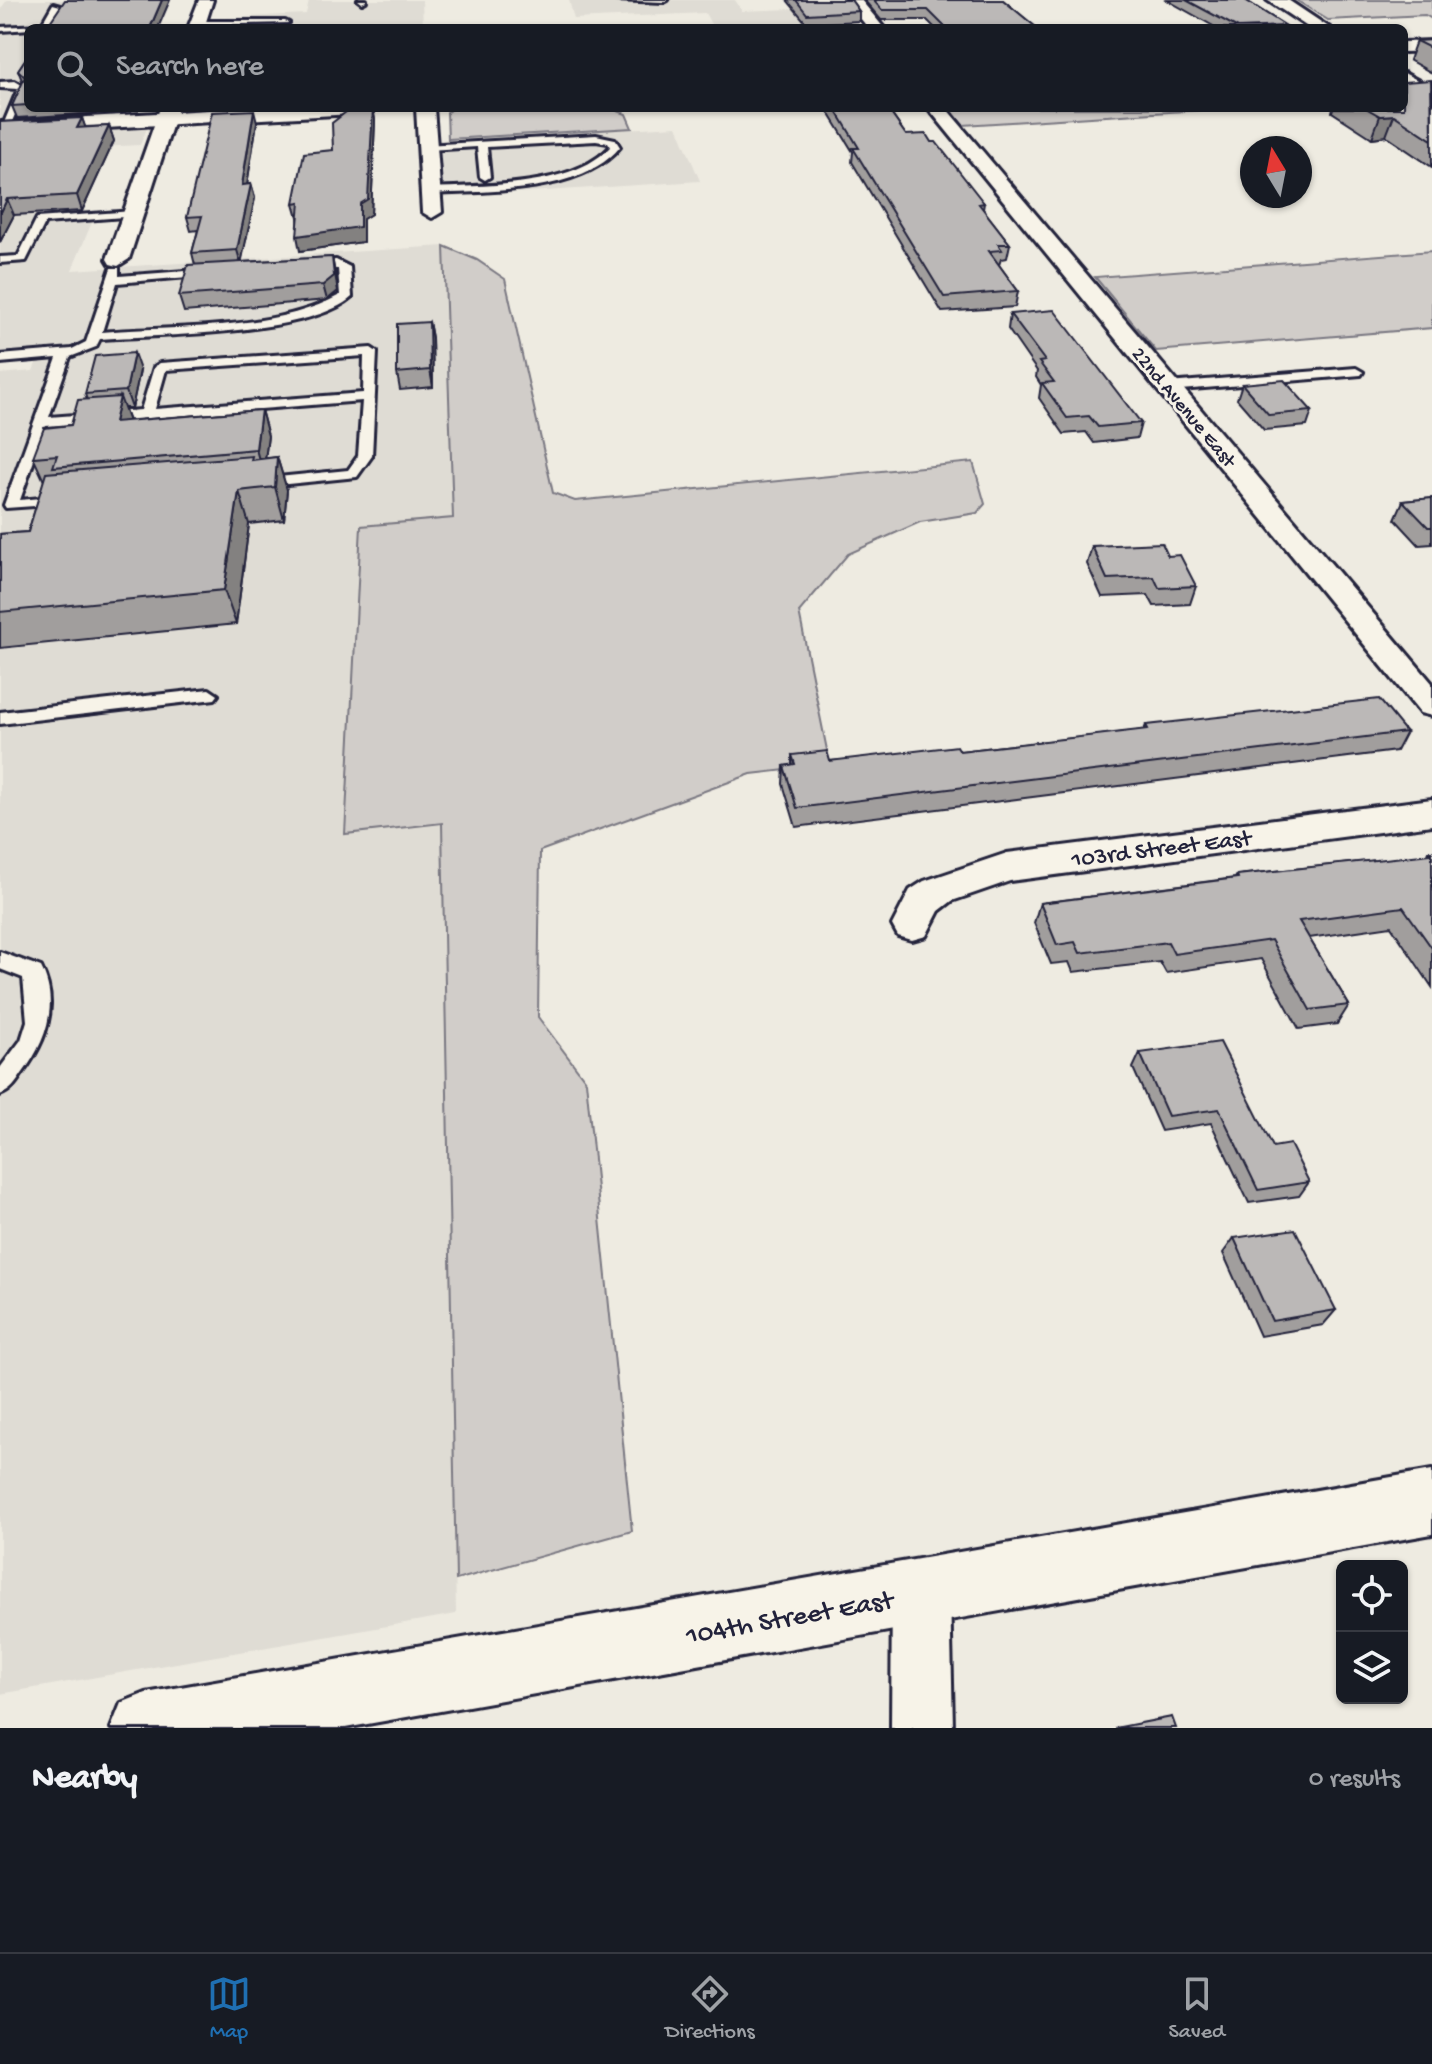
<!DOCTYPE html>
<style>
body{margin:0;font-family:"Gochi Hand",sans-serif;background:#242831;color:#f1f3f6}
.controls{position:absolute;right:24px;bottom:24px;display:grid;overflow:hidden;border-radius:12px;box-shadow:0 2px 6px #0004}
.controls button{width:72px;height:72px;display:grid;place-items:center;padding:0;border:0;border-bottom:2px solid #363941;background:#171b24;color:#f1f3f6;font:40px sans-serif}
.compass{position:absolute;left:1240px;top:136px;width:72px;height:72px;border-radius:50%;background:#171b24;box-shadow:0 2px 6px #0004;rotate:350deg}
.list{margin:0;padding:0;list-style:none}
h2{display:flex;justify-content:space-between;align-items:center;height:104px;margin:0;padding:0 32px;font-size:34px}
h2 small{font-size:26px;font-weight:400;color:#9ea1a6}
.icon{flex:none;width:44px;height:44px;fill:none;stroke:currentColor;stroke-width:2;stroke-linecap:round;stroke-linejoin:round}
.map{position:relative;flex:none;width:1432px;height:1728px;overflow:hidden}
.search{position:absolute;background:#171b24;box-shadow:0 2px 6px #0004;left:24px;right:24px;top:24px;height:88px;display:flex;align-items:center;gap:20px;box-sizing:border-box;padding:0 28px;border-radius:12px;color:#9ea1a6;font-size:30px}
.sheet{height:224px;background:#171b24}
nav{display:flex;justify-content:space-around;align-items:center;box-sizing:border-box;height:112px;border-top:2px solid #363941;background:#171b24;font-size:22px;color:#9ea1a6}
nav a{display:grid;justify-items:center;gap:4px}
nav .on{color:#1f6fb2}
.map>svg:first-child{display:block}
</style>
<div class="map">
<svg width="1432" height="1728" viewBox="0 0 1432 1728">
<rect width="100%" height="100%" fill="#eeebe1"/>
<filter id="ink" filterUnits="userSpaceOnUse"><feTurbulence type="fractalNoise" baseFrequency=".0125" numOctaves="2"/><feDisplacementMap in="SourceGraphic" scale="16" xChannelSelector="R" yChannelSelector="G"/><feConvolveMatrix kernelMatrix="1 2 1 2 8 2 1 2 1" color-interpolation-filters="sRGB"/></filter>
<g filter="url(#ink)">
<!-- built -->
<path fill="#dfdcd4" d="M7,0H94L79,28H28V108H149L147,112L0,120V10Z
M309,0H422L423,28H202L206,19L306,14Z
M569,0H735L742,11L845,7L861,28H713L705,13L574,19Z
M148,126L140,145L19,151L30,132Z
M677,126L700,181L439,198L436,140Z
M97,210L72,270L444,246L453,518L345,833L442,823L456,1614L0,1694V374L33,371L41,351L0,354V216Z"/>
<!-- green -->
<path fill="#d1cdc9" stroke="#7a7882" stroke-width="2" d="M1296,0H1432V19L1425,15L1328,20Z
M454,108H610L626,114L632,128L448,139L447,112Z
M950,108H1233L963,125Z
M444,246L477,260L505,279L553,493L575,501L973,462L985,504L977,513L920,522L848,554L799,612L830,765L751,774L540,851L538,1017L586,1081L632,1531L456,1580L442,823L345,834L361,526L453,518Z
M1432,251V328L1156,351L1095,277Z"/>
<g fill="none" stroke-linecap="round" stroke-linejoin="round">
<defs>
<path id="service" d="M358,0H366V1L362,3Z
M614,0H668L664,2Z
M53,4L60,6L47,28L0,31V27L41,25Z
M198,21H285L289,23L195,25Z
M15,81L27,88L9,128L1,130L18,89L0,88V82Z
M596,135L615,139L620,147C582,194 487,191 431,194L426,191L431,188C484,185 572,188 610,147L608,143L596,141L487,147L490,177L485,180L480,177L477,147L428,150L425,145Z
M133,211L137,212V216L45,223L26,261L0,263V257L18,256L37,218Z
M336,260L350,267L352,297C310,335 159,335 100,339L96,347L70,357L49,417L141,410L154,367L160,363L371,348L377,352L372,456L357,477L258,487L251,483L258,479L348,470L358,456L362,401L46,426L20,500L63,496L70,500L63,504L6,508L4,505L57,358L0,363V355L72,349L86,342L111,268H119V276L212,269L218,272L212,275L117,283L102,332C175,326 275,331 340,295L338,269L307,268L301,265L307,262ZM364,356L363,393L155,409L166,370Z
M1356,368L1363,372L1361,375L1168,391L1161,387L1168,383Z
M209,689L218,695L215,699L0,724V712Z
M0,952L41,967C60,1004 46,1042 22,1074C16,1083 11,1091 0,1095V1068L21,1040L27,1021L23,978L0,969Z"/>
<path id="minor" d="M199,0H213L204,28H188Z
M846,0H861L884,28H868Z
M1432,41V51L1404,52V42Z
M160,108H178L129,259L118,266L110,264L107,259Z
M416,108H434L442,212L432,218L422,212Z
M928,108H946L1432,683V716L1420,713Z
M1432,799V825L1010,881L952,901L939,911L926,936L912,940L898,936L892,925L910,890L924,881L1007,853Z
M921,1562L941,1571L950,1591L953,1728H891L892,1591L901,1571Z"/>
<path id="tertiary" d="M1267,0H1288L1330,28H1309Z
M1404,73L1432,88V102L1404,87Z
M244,108H363L353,114L0,134V122Z
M1432,1470V1534L345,1728H111L121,1703L146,1693Z"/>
</defs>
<!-- service casing -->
<use href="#service" stroke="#22223b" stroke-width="6"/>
<!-- minor casing -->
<use href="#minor" stroke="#22223b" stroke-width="6"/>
<!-- tertiary casing -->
<use href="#tertiary" stroke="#22223b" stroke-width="6"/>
<!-- service -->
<use href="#service" fill="#f7f3e8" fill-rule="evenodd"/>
<!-- minor -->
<use href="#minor" fill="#f7f3e8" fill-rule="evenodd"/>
<!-- tertiary -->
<use href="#tertiary" fill="#f7f3e8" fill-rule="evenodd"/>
</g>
<!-- wall -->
<path fill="#a19e9d" stroke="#22223b" stroke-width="2" d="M787,0H851L859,11V21L807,24Z
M864,0H1003L1037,28H935L927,20H881Z
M1167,0H1245L1286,26L1285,28H1217Z
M1432,40V73L1409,60L1416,41Z
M28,55V108H99L96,113L17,118L12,106L23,83L18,70Z
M1432,81V167L1386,136L1372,138L1332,112L1333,108H1404Z
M373,108L375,120L371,214L363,219V242L300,251L298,217L294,203L333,150Z
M826,108H887L906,135L984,203L983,209L1010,244L1007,258L1001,259L999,265L1018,291L1015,307L942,312L852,162L853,152Z
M82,118L85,127L109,126L114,141L82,211L14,215L0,242V122Z
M257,122L247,184H251L255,198L241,262L332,257L338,291L327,300L184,312L179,296L195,265L192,253L198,230L191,231L187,217Z
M1010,314L1141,423L1137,438L1094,443L1086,432L1064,434L1039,398L1041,385L1036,377L1037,371L1008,329Z
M429,322L432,338L433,387L400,390L397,373Z
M140,370L132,408H124L129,421L261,410L268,436L265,459L277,457L287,490L284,520L249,524L236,624L0,648V534L28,532L44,481L33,457L71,425L87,400L85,394Z
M1242,384L1312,411L1307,426L1264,430L1237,399Z
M1432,498V544L1419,545L1395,519L1403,501Z
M1092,546L1168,556L1196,586L1190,604L1154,606L1148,595L1102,597L1087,564Z
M1146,725L1406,732L1396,751L796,827L783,784L784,766L792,765V755L830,761L960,751L1144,730Z
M1429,851H1432V987L1391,926L1309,938L1349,1005L1337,1024L1299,1029L1261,959L1166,973L1160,962L1073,972L1069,962L1051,964L1034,923L1040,903L1235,878L1237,875L1427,855Z
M1140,1053L1273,1147L1309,1182L1299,1196L1249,1203L1211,1123L1161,1131L1133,1068Z
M1234,1238L1336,1310L1323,1325L1260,1336L1223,1253Z"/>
<!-- shaded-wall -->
<path fill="#838180" stroke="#22223b" stroke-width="2" d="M162,0H170L158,28H150Z
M373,108L375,120L371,214L363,219V242L300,251L297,236Z
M254,110L257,122L245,198L242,185Z
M1394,115L1386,136L1372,138L1380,116Z
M82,118L87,132L77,128Z
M109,126L114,141L82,211L77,195Z
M251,184L255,198L241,264L237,250Z
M7,199L14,215L0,242V214Z
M332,257L338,291L327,300L323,285Z
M429,322L432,338L433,387L430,370Z
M134,353L140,370L132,408L126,391Z
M120,397L129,422H114Z
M261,410L268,436L263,475L256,449Z
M277,457L287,490L284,520L275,487Z
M239,491L249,524L236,624L224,590Z"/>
<!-- building -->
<path fill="#bbb8b7" stroke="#22223b" stroke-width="2" d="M65,0H162L150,28H46Z
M796,0H851L859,11L807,14Z
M873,0H1003L1037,28H946L928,10H882Z
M1186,0H1245L1286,26L1238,28Z
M1432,40V49L1416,41Z
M28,55V105L12,106L25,77L18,70Z
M1431,80L1432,140L1394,115L1380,116L1366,108H1404V82Z
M351,108H373L368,199L360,204V227L297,236L300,202L294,203L304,153L333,150L332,123Z
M835,108H887L906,135L926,134L931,142H936L984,203L979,204L1010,244H998L1002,250L989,251L1018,291L944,297L853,148H859Z
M254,110L242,185L251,184L237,250L192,253L202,216L187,217L212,112Z
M82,118L77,128L109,126L77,195L7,199L0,214V122Z
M332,257L334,276L323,285L179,296L188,265Z
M1054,310L1141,423L1098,427L1089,416L1067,418L1042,383L1054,382L1039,362L1045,361L1010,314Z
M429,322L430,370L397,373V324Z
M134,353L126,391L85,394L95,356Z
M1284,380L1312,411L1269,415L1242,384Z
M120,397L114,422L261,410L256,449L53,467L57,455L33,457L44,428L71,425L78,400Z
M252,456L251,460L277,457L275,487L239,491L224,590L0,612V534L28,532L46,473Z
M1432,498V527H1428L1403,501Z
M1162,543L1168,556L1180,555L1196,586L1159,588L1154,577L1107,579L1092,546Z
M1379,699L1406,732L797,808L784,766L795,764L792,755L827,751L830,761L957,746L960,751L1148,729L1146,725Z
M1429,851H1432V948L1403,907L1299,921L1349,1005L1310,1010L1271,940L1174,954L1168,942L1080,953L1075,942L1057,945L1040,903L1238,878L1237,875L1431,854Z
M1220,1042L1273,1147L1290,1144L1309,1182L1258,1190L1219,1109L1168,1116L1140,1053Z
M1295,1229L1336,1310L1272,1321L1234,1238Z
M1172,1717L1176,1728H1115Z"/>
</g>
<g text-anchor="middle" stroke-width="6" stroke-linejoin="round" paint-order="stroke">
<!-- far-street labels -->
<g font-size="20" fill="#22223b" stroke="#f7f3e8">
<text transform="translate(1185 406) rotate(50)" y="7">22nd Avenue East</text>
</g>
<!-- street labels -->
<g font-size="24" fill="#22223b" stroke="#f7f3e8">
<text transform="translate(1161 847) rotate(-7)" y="8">103rd Street East</text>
</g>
<!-- near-street labels -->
<g font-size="28" fill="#22223b" stroke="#f7f3e8">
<text transform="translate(789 1615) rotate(-10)" y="10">104th Street East</text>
</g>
</g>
</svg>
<div class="controls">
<button><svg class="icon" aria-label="locate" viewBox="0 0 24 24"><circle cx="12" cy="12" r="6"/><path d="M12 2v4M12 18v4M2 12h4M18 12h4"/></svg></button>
<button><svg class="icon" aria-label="layers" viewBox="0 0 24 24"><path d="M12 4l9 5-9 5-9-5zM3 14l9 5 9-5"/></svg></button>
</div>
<svg class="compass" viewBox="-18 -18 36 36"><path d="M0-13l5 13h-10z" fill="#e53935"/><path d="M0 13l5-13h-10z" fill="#9ea1a6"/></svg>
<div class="search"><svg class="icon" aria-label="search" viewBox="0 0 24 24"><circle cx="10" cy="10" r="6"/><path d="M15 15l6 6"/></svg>Search here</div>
</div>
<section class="sheet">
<h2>Nearby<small>0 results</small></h2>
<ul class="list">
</ul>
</section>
<nav>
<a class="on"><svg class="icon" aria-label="map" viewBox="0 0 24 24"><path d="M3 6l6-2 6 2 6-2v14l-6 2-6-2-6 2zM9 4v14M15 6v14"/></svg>Map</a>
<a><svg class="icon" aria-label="directions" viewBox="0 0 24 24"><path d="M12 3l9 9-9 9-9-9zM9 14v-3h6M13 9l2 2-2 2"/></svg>Directions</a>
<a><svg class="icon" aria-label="saved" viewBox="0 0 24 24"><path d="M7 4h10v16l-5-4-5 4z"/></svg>Saved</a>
</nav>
